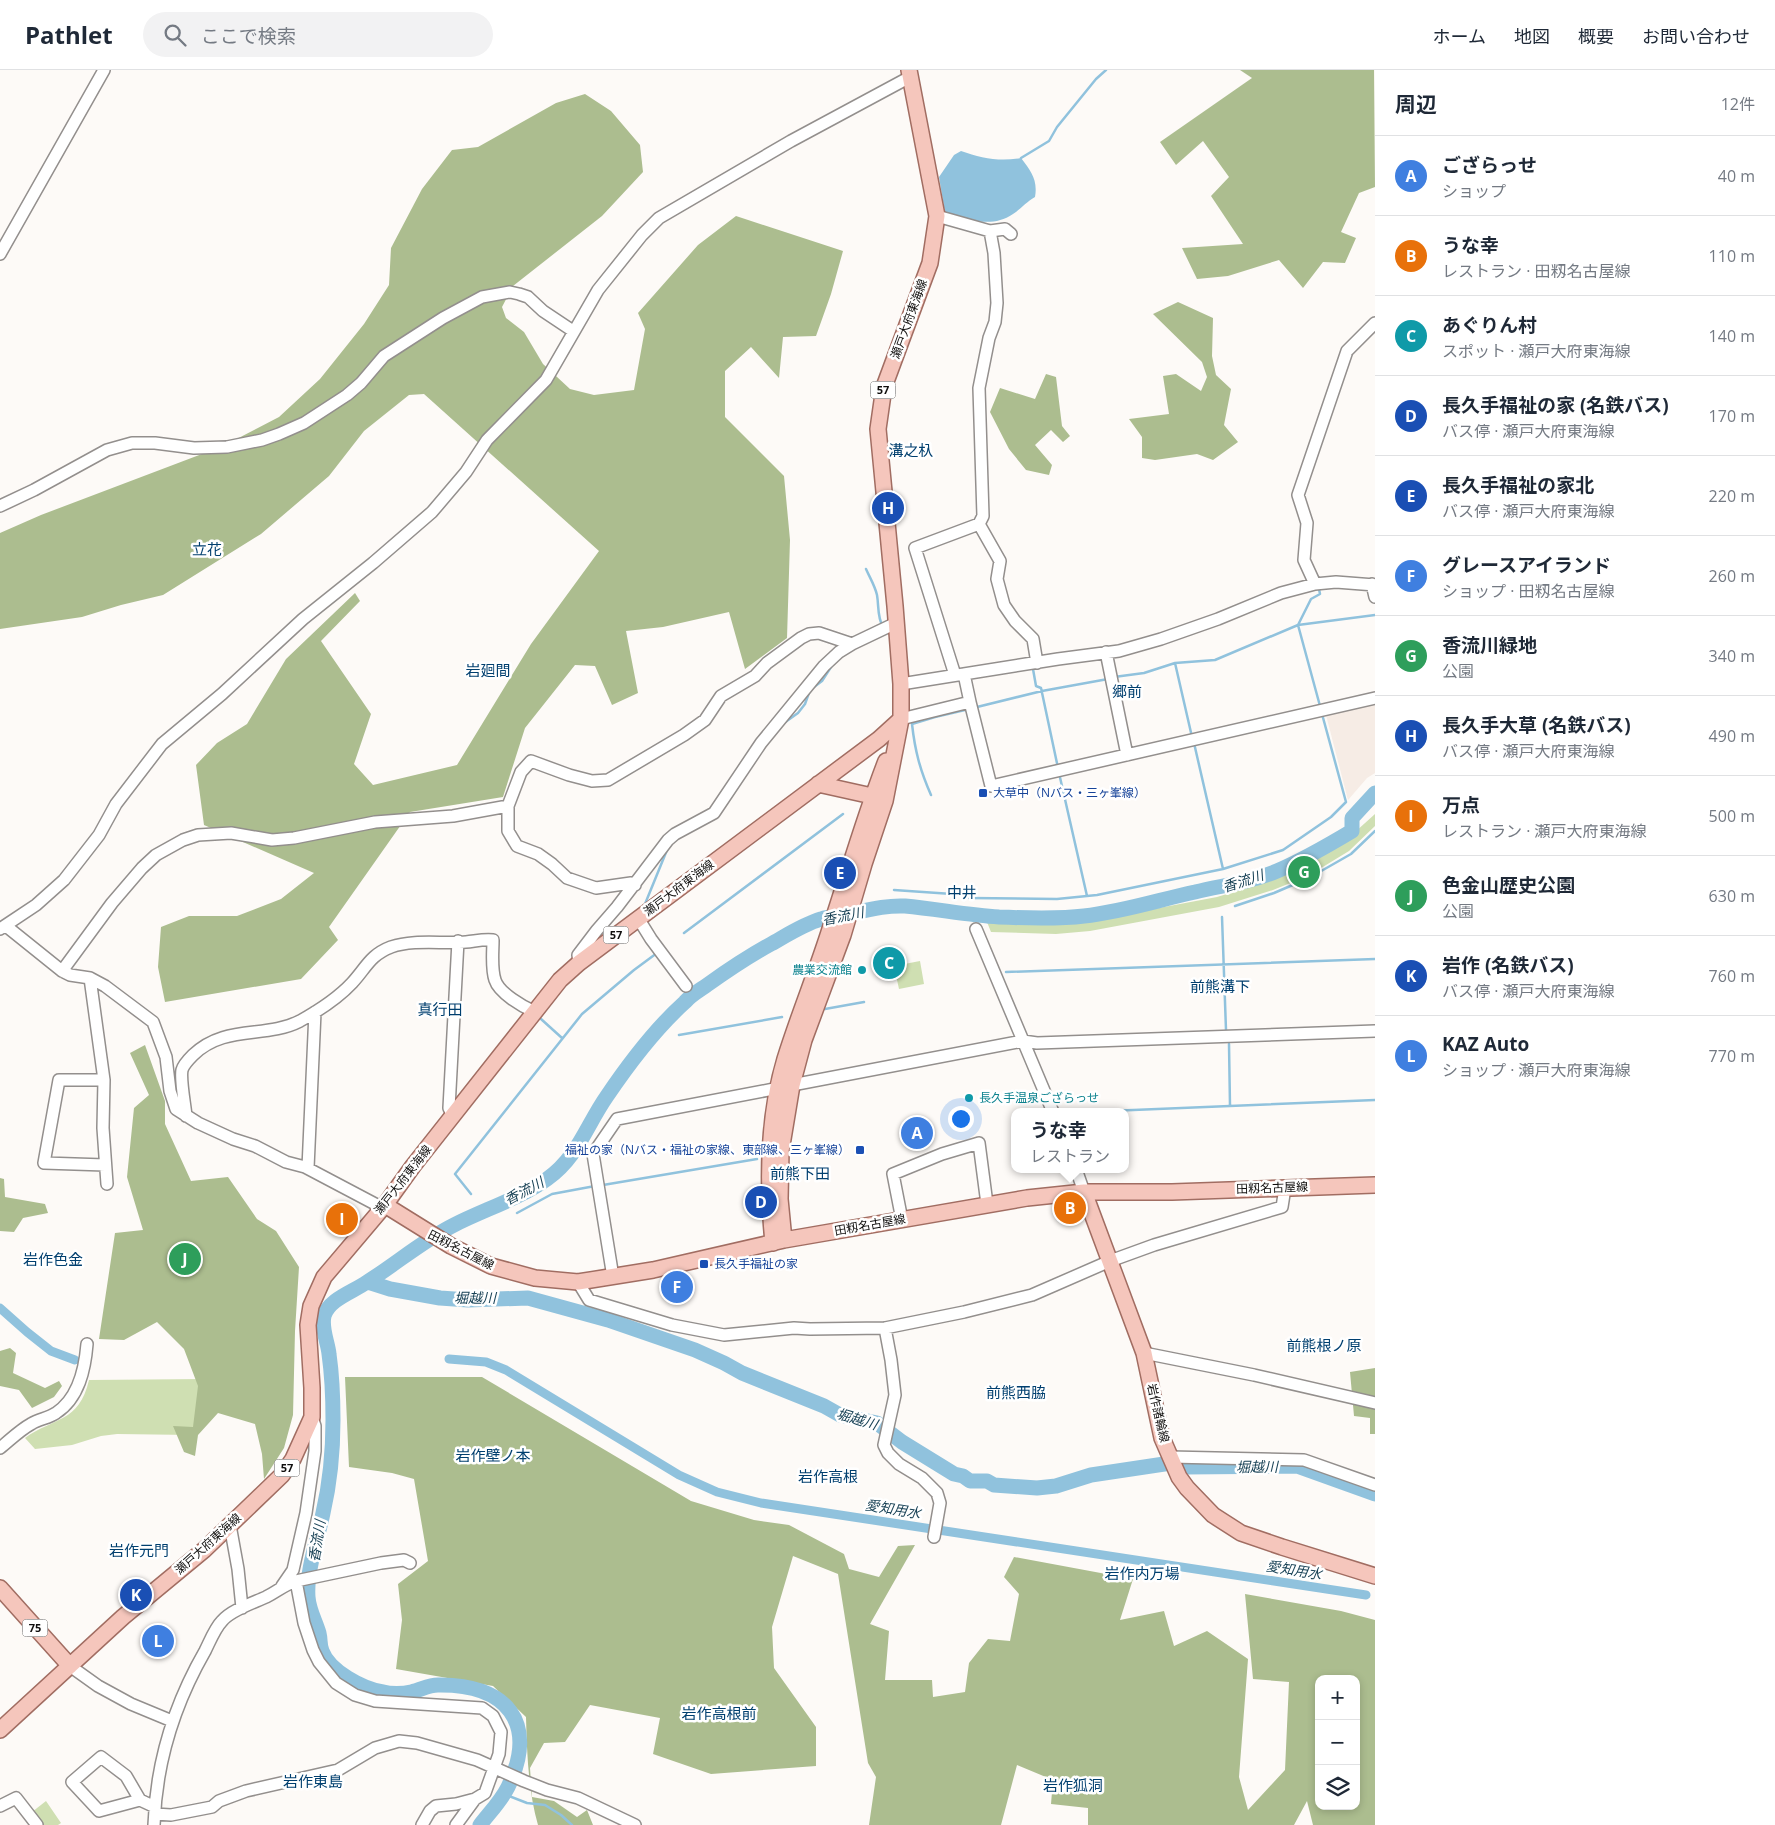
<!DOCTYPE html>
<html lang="ja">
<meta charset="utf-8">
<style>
body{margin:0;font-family:"Open Sans","Noto Sans JP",sans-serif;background:#f2f2f3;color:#1f2937}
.controls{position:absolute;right:15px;bottom:15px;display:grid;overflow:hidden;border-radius:10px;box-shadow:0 2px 8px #0003}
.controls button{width:45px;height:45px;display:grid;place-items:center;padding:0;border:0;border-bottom:1px solid #e0e1e3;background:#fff;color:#1f2937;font:25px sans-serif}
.you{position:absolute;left:960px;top:1048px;width:18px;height:18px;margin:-12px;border:4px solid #fff;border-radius:50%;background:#1a73e8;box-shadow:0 0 0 8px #1a73e833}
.badge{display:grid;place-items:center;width:32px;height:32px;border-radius:50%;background:#d93025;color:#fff;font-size:16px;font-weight:700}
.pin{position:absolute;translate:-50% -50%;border:2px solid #fff;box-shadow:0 1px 5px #0006}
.popup{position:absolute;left:1011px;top:1038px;width:118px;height:65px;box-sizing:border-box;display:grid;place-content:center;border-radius:10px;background:#fff;filter:drop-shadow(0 1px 4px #0005);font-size:16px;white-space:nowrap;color:#747a83}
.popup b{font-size:19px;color:#1f2937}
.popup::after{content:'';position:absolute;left:50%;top:100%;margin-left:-10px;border:10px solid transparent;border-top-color:#fff}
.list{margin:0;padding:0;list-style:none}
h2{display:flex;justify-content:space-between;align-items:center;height:65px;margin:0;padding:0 20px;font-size:21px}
h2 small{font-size:16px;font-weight:400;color:#747a83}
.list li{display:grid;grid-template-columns:32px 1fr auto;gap:15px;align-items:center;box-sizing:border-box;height:80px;padding:0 20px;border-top:1px solid #e0e1e3}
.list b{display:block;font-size:19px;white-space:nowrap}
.list p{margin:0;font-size:16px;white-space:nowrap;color:#747a83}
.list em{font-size:16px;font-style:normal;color:#747a83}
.icon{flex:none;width:28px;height:28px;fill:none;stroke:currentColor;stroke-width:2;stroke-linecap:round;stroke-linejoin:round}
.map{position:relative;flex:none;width:1375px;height:1755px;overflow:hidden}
header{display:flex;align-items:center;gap:30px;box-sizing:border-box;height:70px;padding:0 25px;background:#fff;border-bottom:1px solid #e0e1e3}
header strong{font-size:24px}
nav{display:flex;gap:28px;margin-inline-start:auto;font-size:18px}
.search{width:350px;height:45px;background:#f2f2f3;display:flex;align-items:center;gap:12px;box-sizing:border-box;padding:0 18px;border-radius:28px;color:#747a83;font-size:19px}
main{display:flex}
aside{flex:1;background:#fff}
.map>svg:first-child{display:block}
</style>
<header>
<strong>Pathlet</strong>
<div class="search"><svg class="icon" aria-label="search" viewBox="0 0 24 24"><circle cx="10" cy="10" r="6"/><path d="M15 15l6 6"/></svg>ここで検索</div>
<nav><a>ホーム</a><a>地図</a><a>概要</a><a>お問い合わせ</a></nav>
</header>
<main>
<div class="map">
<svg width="1375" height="1755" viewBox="0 0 1375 1755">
<rect width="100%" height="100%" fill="#fdfaf7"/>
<!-- built -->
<path fill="#f6ece5" d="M1375,633V703L1367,708L1348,730L1326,645Z"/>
<!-- green -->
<path fill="#cfdfb2" d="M1375,744V756L1349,781L1308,806L1273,820L1219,837L1090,861L1056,864L991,862L987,852L1055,854L1090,851L1217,827L1270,811L1303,797L1344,772Z
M920,891L924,914L899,919L894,896Z
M205,1309L192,1365L117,1364L101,1366L72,1375L35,1379L25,1368C54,1347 79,1353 89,1310Z
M46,1731L61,1753L58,1755H41L32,1742Z"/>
<!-- forest -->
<path fill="#acbd8f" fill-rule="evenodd" d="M1240,0H1374L1375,117L1359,123L1341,162L1356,168L1345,193L1323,192L1303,218L1279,190L1228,206L1197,209L1182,178L1243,174L1211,126L1229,107L1203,71L1176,95L1160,72L1252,8Z
M585,24L611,41L640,75L643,102L602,146L513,216L502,237L506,248L524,262L543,294L570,319L594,325L634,320L645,259L638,243L698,175L736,146L843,181L831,224L816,266L783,267L779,308L751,277L725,301V347L784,406L790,470L787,568L745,599L729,542L663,557L626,561L638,623L612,635L595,596L575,595L525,658L503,727L410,742L329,857L338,870L301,909L165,932L158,897L161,857L189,846H237L281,829L314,803L204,755L196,695L217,673L247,654L286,589L355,523L360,531L321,571L371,644L354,694L373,715L457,695L531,574L599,481L424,324L409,325L364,361L329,406L261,464L163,525L121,535L82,547L0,559V463L41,445L223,376L279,347L320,309L364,254L389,215L391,178L422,119L452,80L478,77L556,33Z
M1178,232L1213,248L1212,286L1216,305L1231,319L1224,355L1238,372L1213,390L1197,384L1155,390L1142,388V367L1129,349L1169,344L1163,306L1176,304L1201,321L1207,307L1202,292L1153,244Z
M1046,304L1056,307L1062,356L1070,366L1063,372L1051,360L1035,375L1052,395L1049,405L1026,400L1009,379L990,342L1000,318L1035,329Z
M145,975L165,1031V1054L191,1111L228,1107L257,1149L276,1161L299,1197L295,1261L293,1345L284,1378L264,1409L262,1384L255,1354L218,1343L198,1365L195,1386L184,1382L173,1356L193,1357L198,1316L184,1279L157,1252L124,1270L99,1269L115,1163L143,1160L127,1107L134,1038L149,1025L130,983Z
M0,1108L4,1109L5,1127L45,1134L48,1143L23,1148L14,1162L0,1161Z
M10,1278L16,1283L13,1303L45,1318L59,1311L62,1316L54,1327L32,1338L19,1320L0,1316V1281Z
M1375,1298V1364H1370V1348L1354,1346L1350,1302Z
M345,1307H482L691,1431L754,1450L789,1455L844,1484L849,1499L879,1507L898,1476L915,1475L870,1554L889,1561L885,1610H932L933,1627L965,1622L969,1593L988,1569L1010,1571L1019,1524L1004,1507L1014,1487L1133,1509L1120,1550L1164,1541L1174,1576L1207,1561L1248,1589L1239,1707L1248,1740L1285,1700L1289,1612L1253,1609L1245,1524L1341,1541L1375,1550V1755H1313L1307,1731L1294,1755H1088V1738L1051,1734L1053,1710L1017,1695L1001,1755H869L876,1707L868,1693L838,1504L793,1486L772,1557L774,1598L816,1657V1696L711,1704L653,1684L660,1648L590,1635L565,1672L544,1673L530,1698L532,1727L554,1731L577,1747L587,1740L593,1755H538C528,1720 527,1683 526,1647L493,1616L396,1599L402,1550L398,1514L428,1491L414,1409L392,1403L349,1397ZM1319,1609H1356V1736H1319Z"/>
<!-- water -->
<path fill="#90c2dd" d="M961,81C981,88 999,92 1021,88C1031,101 1038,110 1035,127C1026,132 1021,139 1013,144C991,159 969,149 945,143L939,107L954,85Z"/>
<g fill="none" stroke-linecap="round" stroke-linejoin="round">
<!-- stream -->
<path stroke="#90c2dd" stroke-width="2.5" d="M1021,88L1049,71L1057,57L1096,9L1106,0
M866,499C870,508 875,516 877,525C879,536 877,547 883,557
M1319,519L1320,524L1311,529L1298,555L1320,636
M1175,593L1192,667
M1033,599L1036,616L1041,618L1058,698
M1114,607L1144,603L1175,593L1215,590L1298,555L1375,545
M977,637L1042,621L1108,609
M784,653L798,643L805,634L810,620L822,611L831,597
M1194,673L1223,799
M1059,703L1087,826
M931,725C920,700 915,681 912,654L935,647L965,640
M894,820L952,824
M969,828L1057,829L1097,825L1223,799L1283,780L1331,747L1346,732L1322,644
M645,834L667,780
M1235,836L1274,823L1309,808L1351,784L1375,761
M1222,847L1226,960
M684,863L843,744
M1006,902L1375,889
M690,915L696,923
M825,939L864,932
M541,949L562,968
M679,965L782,947
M1229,974L1230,1036
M1085,1042L1375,1030
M603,1115L757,1089
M471,1124L455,1104L582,944L634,900L657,883
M517,1143L552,1124L595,1116
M504,1724L527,1733L545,1735L561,1745L572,1755"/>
<!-- canal -->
<path stroke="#90c2dd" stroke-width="9" d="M0,1238L27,1262L51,1281L75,1290
M449,1289L486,1292L506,1300L679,1405L717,1422L761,1433L1366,1525"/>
<!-- river -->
<path stroke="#90c2dd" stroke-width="15" d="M368,1212L390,1219L440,1228L468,1230L528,1228L608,1250L695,1280L724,1293L742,1303L824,1336L840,1345L877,1353L902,1372L954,1404L963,1406L970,1411H987L994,1415L1037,1418L1056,1416L1091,1405L1171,1393L1185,1397L1297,1396L1375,1424
M480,1755C490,1742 501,1731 508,1717C539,1652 506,1614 438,1615C428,1615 421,1620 411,1622C403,1624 390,1624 383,1622C363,1619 329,1601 322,1581C319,1573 321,1571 319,1563C315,1550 309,1540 308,1527C306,1502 318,1468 323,1443C330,1413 333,1380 333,1350C333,1328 332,1305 329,1284C328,1272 321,1259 324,1246C329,1229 353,1222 367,1212C396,1194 422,1171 454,1155C483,1140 521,1128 547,1109C578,1087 586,1056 607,1026C630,992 655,959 685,932C691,925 700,920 707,915C728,900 749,886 771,874C787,865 804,854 821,849C830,846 840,846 849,844C868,840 886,835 905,836C937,839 968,845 999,847C1024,848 1060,849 1084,846C1122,842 1158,830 1195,822C1224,815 1248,813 1277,801C1303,790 1327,776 1352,761V748L1375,723"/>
<defs>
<path id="minor" d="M937,146L990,161L1005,159L1011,164
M990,161L994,183L997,233L995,252L989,268L979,318L983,446L979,454L1000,491L997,509L1004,535L1015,551L1033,569L1037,593
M0,184L104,0
M0,436L34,420L107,380L132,373H155L194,378L227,377L262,370L279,364L304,353L347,325L361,313L384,286L443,248L482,227L510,222L519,224L528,227L543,241L573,261
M1315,514L1304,490L1307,453L1298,425L1347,281L1375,253
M1372,514L1375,527
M1106,582L1127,685
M955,605L915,478L979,454
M901,614L1058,589L1119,581L1161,569L1218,549L1281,523L1315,514L1336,512L1375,515
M970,632L991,716L1375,628
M901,649L970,632L964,604
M635,815L631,813L596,818L567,808L552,794L538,784L517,776L508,761V736L521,702L531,691L569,705L592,711L608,710L684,665L705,650L721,626L755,606L767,593L801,568L809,564L819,563L852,574
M638,848L651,869L686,916
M6,856L62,901L70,905L90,908L105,916L153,952L166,987L170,1021L176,1039L198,1053L233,1069L255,1076L286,1092L305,1097L377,1135H385
M0,859L36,835L64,810L99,765L116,734L162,674L222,624L303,549L373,493L432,442L466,402L487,370L546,310L598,220L642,165L659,148L791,71L910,7
M976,859L1053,1042
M579,893L578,885L597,860L617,837L668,770L675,764L714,743L761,673L824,596L839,582L852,574L896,553
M62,901L112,833L142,798L156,785L183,770L198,765L231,763L272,770L294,768L375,752L453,746L508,736
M90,908L104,1010L103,1058L107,1114
M104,1010H59L44,1093L105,1095
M792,1015L1023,971L1037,973L1375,961
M186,1046C185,1035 180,1009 182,1000C183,996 190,988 193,985C225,954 265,969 300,951C318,941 338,928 352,913C366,898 370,885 391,877C414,869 442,874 466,872C476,871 483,869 493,870C493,882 491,898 495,910C499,923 523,937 535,942
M453,1046L449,1038L458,871
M308,1098L315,942
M1076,1099L1084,1122
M902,1150L893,1104L942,1084L979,1073L987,1134
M613,1207L593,1084L617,1049L779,1018
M578,1212L589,1230L672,1255L724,1265L794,1258L810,1259L885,1258L964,1242L1032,1225L1110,1191L1154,1175L1282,1137L1285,1118
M885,1258L891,1290L895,1325L884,1375L888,1383L899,1394L922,1408L937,1423L940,1433L934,1467
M1144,1283L1254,1305L1375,1333
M0,1378C10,1370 20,1360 31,1354C39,1349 49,1348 56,1343C79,1328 85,1299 87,1274
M1170,1387L1304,1390L1375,1415
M230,1455L238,1499L242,1538
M296,1511L304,1553L313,1580L319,1592L336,1613L355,1625L375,1631L482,1638L493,1646L501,1662L499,1684L485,1723L475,1729L456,1734L436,1736L430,1741L422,1755
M282,1516L293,1500L306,1443L315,1381V1356L312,1347
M70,1596L98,1616L131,1634L172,1651
M140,1730L126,1706L101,1687L72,1712L99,1741L140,1730L155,1737
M0,1736L16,1728L37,1755
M155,1744L171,1745L212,1737L219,1731L246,1721L338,1700L375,1678L399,1671L417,1673L477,1690L524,1711L547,1720L578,1728L635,1755
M154,1755C156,1692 174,1635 205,1581C210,1571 215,1558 222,1551C231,1540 253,1533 266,1527C278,1521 282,1516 296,1511L381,1493L404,1490L410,1493
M456,1755L475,1729"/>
<path id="major" d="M818,714L872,726
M1084,1122L1144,1283L1162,1368L1179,1407L1187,1418L1213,1445L1241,1463L1282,1477L1375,1506
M385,1135L451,1176L491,1196L535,1208L578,1212L653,1200L784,1170L1027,1128L1084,1122H1172L1375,1115
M784,1170L780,1129L781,1081L792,1015L804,970L843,865L864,794L885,731L901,649V614L895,536L878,359L884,317L930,193L937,146L909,0
M773,1173C767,1112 767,1049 785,989C799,944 817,901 831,856C849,801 865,745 886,691
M0,1518L70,1596
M0,1660L123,1547L204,1480L282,1405L293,1389L312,1347V1318L308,1255L311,1236L324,1207L385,1135L413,1096L560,910L579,893L879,669L901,649"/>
</defs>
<!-- minor casing -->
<use href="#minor" stroke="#938f8d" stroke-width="14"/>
<!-- major casing -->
<use href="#major" stroke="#a16d62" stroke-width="18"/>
<!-- minor -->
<use href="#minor" stroke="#fff" stroke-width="11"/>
<!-- major -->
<use href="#major" stroke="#f5c6bc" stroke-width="15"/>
</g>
<!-- markers -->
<g fill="#1a4fb4" stroke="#fff" stroke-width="2">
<rect x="978" y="718" width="10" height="10" rx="2.5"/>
<rect x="855" y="1075" width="10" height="10" rx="2.5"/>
<rect x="699" y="1189" width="10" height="10" rx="2.5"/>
</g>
<g fill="#0f9aa8" stroke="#fff" stroke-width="2">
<circle cx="862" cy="900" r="5"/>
<circle cx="969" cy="1028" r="5"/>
</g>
<g text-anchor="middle" stroke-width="5" stroke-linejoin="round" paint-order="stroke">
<!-- shield labels -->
<g fill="#fff" stroke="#585756" stroke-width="1">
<rect x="870.5" y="311.5" width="25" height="17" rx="4"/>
<rect x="603.5" y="856.5" width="25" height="17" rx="4"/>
<rect x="274.5" y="1389.5" width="25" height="17" rx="4"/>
<rect x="22.5" y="1549.5" width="25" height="17" rx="4"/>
</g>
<g font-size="11" font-weight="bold" fill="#100f0e">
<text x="883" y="324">57</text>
<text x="616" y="869">57</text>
<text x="287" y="1402">57</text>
<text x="35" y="1562">75</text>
</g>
<!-- street labels -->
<g font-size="12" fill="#100f0e" stroke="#fff">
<text transform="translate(909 249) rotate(-70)" y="4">瀬戸大府東海線</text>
<text transform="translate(679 818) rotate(-37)" y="4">瀬戸大府東海線</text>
<text transform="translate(403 1110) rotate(-52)" y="4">瀬戸大府東海線</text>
<text transform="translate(1272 1118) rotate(-2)" y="4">田籾名古屋線</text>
<text transform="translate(870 1155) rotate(-10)" y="4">田籾名古屋線</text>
<text transform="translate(461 1180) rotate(27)" y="4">田籾名古屋線</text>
<text transform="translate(1158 1343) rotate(77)" y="4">岩作諸輪線</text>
<text transform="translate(208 1474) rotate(-42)" y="4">瀬戸大府東海線</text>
</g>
<!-- transit labels -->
<g font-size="12" fill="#164399" stroke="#fff" text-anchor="start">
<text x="993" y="727">大草中（Nバス・三ヶ峯線）</text>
<text x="850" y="1084" text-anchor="end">福祉の家（Nバス・福祉の家線、東部線、三ヶ峯線）</text>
<text x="714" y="1198">長久手福祉の家</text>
</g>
<!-- culture labels -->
<g font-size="12" fill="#0d838f" stroke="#fff" text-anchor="end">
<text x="852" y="904">農業交流館</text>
<text x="979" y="1032" text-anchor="start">長久手温泉ござらっせ</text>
</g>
<!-- water labels -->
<g font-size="14" font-style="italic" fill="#1a4357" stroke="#fff">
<text transform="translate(1243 811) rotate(-18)" y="5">香流川</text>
<text transform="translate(843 846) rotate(-11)" y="5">香流川</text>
<text transform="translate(524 1121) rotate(-28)" y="5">香流川</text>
<text x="475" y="1233">堀越川</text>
<text transform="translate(857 1349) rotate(17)" y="5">堀越川</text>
<text transform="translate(1257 1397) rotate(-1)" y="5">堀越川</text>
<text transform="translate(893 1439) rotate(9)" y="5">愛知用水</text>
<text transform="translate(317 1471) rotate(-81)" y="5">香流川</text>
<text transform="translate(1294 1500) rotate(9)" y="5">愛知用水</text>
</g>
<!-- quarter labels -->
<g font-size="15" fill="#003f6f" stroke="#fff">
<text x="911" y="386">溝之杁</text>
<text x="207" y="485">立花</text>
<text x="488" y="606">岩廻間</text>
<text x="1127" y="627">郷前</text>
<text x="962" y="828">中井</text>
<text x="1220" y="922">前熊溝下</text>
<text x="440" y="945">真行田</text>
<text x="800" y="1109">前熊下田</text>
<text x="53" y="1195">岩作色金</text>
<text x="1324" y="1281">前熊根ノ原</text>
<text x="1016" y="1328">前熊西脇</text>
<text x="493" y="1391">岩作壁ノ本</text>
<text x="828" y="1412">岩作高根</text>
<text x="139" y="1486">岩作元門</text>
<text x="1142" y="1509">岩作内万場</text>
<text x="719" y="1649">岩作高根前</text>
<text x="313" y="1717">岩作東島</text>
<text x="1073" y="1721">岩作狐洞</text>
</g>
</g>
</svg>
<div class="controls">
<button>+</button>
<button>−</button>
<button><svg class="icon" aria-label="layers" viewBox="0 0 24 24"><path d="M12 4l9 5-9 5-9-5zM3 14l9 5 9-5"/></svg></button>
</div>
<div class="you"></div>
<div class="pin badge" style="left:917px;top:1063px;background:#3f7fe0">A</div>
<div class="pin badge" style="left:1070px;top:1138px;background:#e8710a">B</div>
<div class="popup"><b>うな幸</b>レストラン</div>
<div class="pin badge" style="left:889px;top:893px;background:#0f9aa8">C</div>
<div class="pin badge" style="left:761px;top:1132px;background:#1a4fb4">D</div>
<div class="pin badge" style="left:840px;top:803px;background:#1a4fb4">E</div>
<div class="pin badge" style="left:677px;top:1217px;background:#3f7fe0">F</div>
<div class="pin badge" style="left:1304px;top:802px;background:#2e9e5b">G</div>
<div class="pin badge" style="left:888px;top:438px;background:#1a4fb4">H</div>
<div class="pin badge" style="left:342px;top:1149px;background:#e8710a">I</div>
<div class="pin badge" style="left:185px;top:1189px;background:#2e9e5b">J</div>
<div class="pin badge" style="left:136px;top:1525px;background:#1a4fb4">K</div>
<div class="pin badge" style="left:158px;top:1571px;background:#3f7fe0">L</div>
</div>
<aside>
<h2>周辺<small>12件</small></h2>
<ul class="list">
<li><span class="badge" style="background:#3f7fe0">A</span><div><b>ござらっせ</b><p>ショップ</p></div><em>40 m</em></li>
<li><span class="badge" style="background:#e8710a">B</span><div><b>うな幸</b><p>レストラン · 田籾名古屋線</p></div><em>110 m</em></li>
<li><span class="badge" style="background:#0f9aa8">C</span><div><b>あぐりん村</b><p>スポット · 瀬戸大府東海線</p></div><em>140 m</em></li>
<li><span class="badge" style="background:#1a4fb4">D</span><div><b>長久手福祉の家 (名鉄バス)</b><p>バス停 · 瀬戸大府東海線</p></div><em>170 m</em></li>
<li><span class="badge" style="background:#1a4fb4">E</span><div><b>長久手福祉の家北</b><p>バス停 · 瀬戸大府東海線</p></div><em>220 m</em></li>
<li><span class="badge" style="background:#3f7fe0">F</span><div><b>グレースアイランド</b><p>ショップ · 田籾名古屋線</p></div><em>260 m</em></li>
<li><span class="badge" style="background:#2e9e5b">G</span><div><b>香流川緑地</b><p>公園</p></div><em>340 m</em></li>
<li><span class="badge" style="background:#1a4fb4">H</span><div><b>長久手大草 (名鉄バス)</b><p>バス停 · 瀬戸大府東海線</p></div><em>490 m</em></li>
<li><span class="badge" style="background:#e8710a">I</span><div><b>万点</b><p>レストラン · 瀬戸大府東海線</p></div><em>500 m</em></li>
<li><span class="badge" style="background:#2e9e5b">J</span><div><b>色金山歴史公園</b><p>公園</p></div><em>630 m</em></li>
<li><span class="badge" style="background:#1a4fb4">K</span><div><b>岩作 (名鉄バス)</b><p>バス停 · 瀬戸大府東海線</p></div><em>760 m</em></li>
<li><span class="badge" style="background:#3f7fe0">L</span><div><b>KAZ Auto</b><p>ショップ · 瀬戸大府東海線</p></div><em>770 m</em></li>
</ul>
</aside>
</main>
